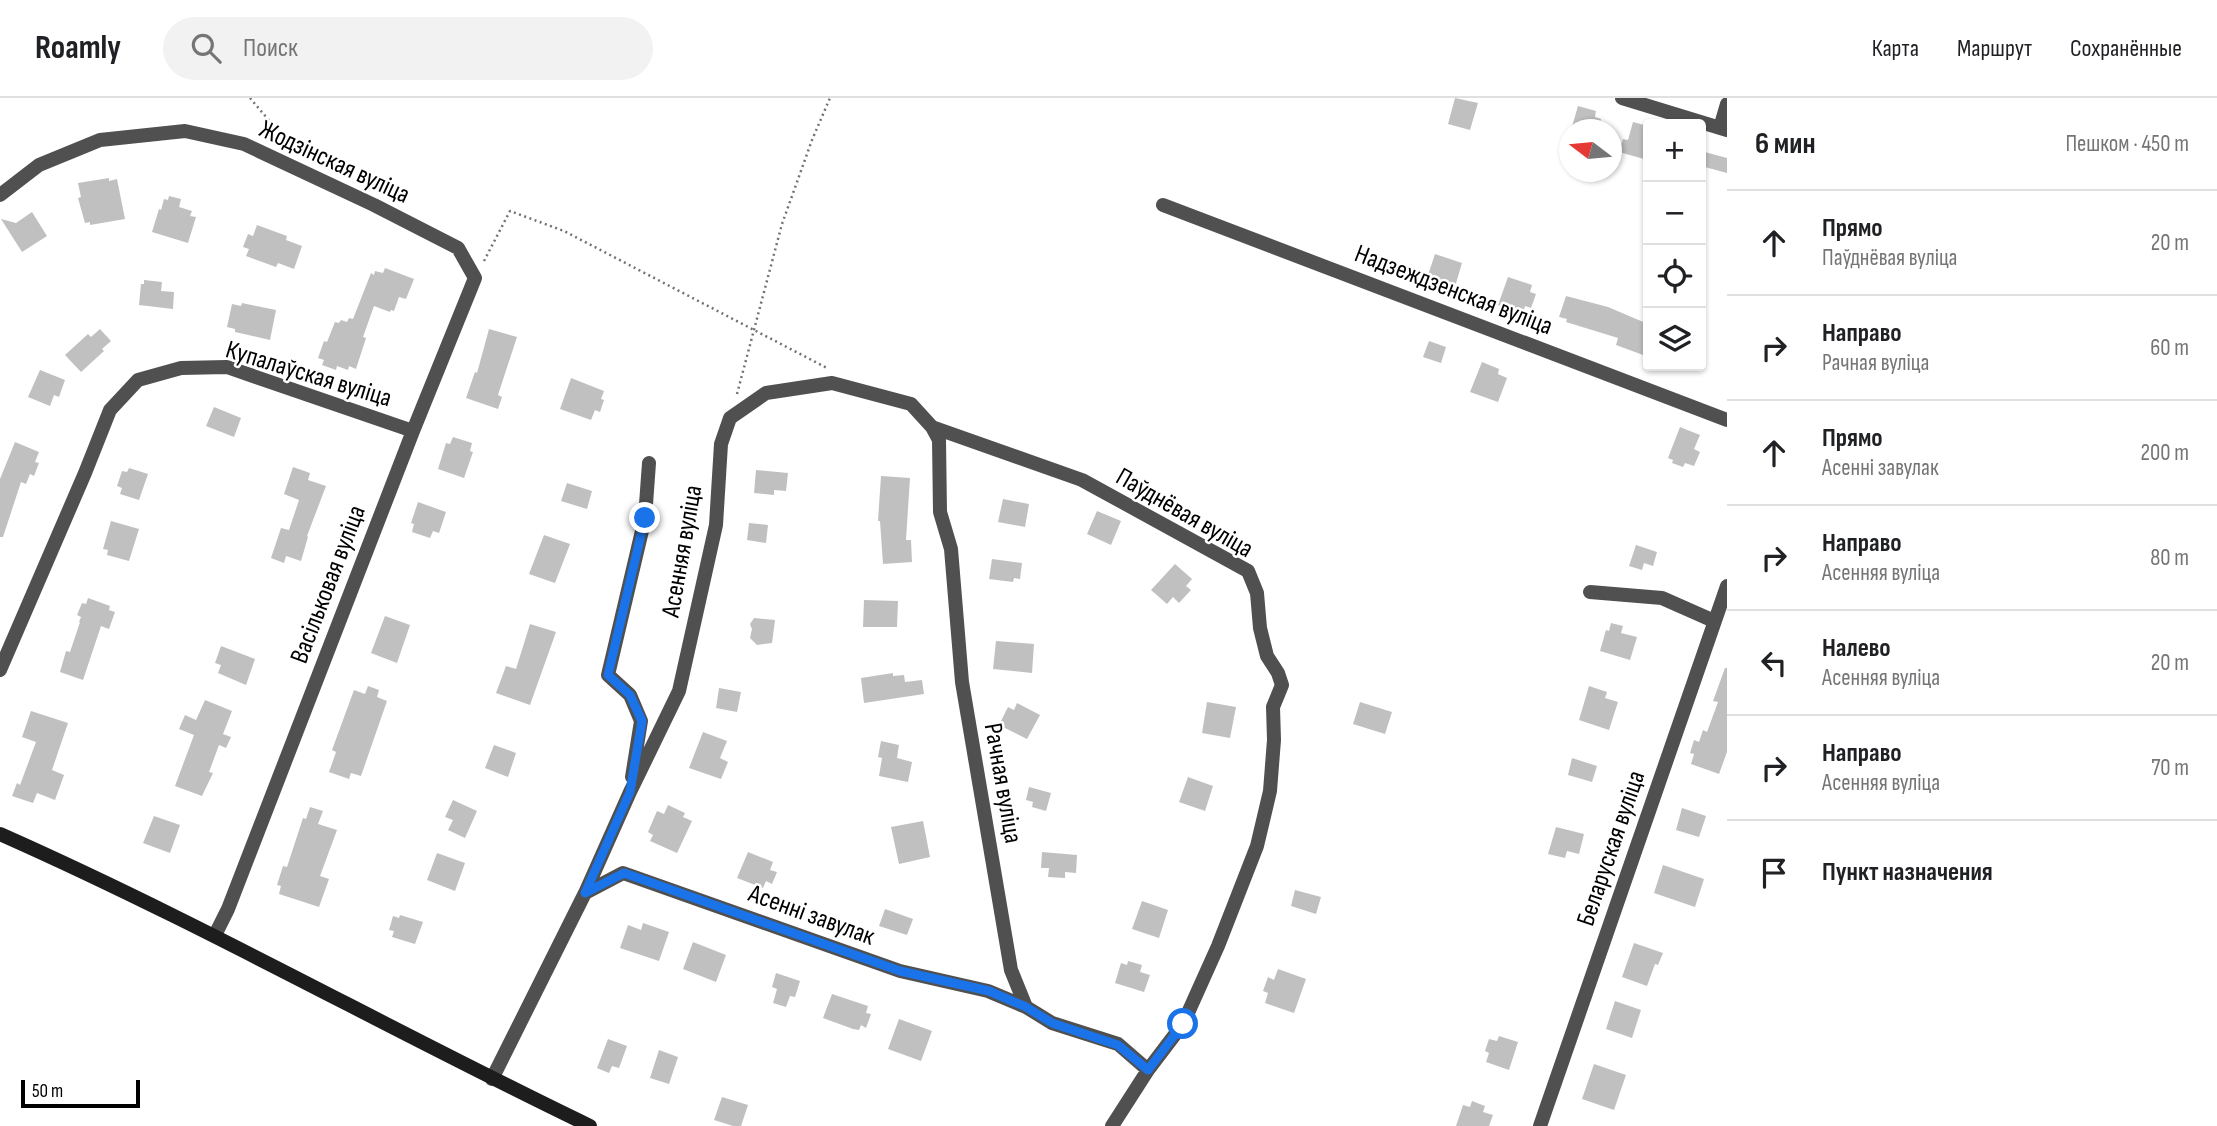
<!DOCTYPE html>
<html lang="ru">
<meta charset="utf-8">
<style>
body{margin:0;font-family:"Sofia Sans Condensed",sans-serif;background:#f2f2f2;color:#202124}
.controls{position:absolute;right:21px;top:21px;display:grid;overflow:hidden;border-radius:7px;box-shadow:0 2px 5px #0004}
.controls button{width:63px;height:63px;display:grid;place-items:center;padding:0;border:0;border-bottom:2px solid #e0e0e0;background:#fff;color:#202124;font:35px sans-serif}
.compass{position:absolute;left:1559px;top:21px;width:63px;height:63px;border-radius:50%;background:#fff;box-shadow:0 2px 5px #0004;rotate:286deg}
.scale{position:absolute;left:21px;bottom:18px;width:119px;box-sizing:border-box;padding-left:7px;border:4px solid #000;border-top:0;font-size:19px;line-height:24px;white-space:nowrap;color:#000;-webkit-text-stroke:5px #fff;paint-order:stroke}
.stop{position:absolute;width:21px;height:21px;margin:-16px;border:5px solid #1a73e8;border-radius:50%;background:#fff}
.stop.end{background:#1a73e8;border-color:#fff;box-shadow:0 2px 7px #0008}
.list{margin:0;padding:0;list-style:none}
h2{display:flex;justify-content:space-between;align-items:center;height:91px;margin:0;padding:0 28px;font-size:30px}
h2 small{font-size:23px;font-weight:400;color:#757577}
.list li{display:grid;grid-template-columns:46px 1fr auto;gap:21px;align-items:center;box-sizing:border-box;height:105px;padding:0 28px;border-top:2px solid #e0e0e0}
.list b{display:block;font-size:26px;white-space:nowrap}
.list p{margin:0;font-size:23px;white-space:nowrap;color:#757577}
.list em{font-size:23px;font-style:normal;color:#757577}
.icon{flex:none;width:38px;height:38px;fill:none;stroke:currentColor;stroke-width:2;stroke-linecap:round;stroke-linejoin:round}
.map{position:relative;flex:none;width:1727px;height:1028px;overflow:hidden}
header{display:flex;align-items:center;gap:42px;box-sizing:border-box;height:98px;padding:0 35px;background:#fff;border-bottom:2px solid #e0e0e0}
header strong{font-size:33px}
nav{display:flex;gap:38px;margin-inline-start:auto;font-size:24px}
.search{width:490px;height:63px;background:#f2f2f2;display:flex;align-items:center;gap:18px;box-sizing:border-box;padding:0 24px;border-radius:38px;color:#757577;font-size:26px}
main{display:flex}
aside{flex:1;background:#fff}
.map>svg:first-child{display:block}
</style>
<header>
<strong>Roamly</strong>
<div class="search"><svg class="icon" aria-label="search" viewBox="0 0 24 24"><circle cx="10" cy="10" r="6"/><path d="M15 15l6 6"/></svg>Поиск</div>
<nav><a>Карта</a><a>Маршрут</a><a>Сохранённые</a></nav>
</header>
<main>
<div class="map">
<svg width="1727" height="1028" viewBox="0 0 1727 1028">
<rect width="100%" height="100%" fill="#fff"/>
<!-- building -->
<path fill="#c0c0c0" d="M1455,0L1478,5L1470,32L1448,26Z
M1578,8L1596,13L1595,19L1601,21L1598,32H1571Z
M1633,24L1648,28V53H1646L1644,61L1619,54L1623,41L1628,42Z
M1701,53L1727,60V75L1701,68Z
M109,80V83L117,81L125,121L90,127V124L85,125L78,100L81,99L78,85Z
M169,98L181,101L179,109L192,113L190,118L196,119L188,145L152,134L159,111L161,112L164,101L168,102Z
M32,114L47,138L22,154L1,121L16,125Z
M257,127L287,138L286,142L302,148L294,171L278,165L276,169L246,158L249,151L243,149L248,136L253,138Z
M1435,156L1462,165L1454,192L1426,183Z
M385,170L414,181L406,201L399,199L394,213L391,212L390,214L374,208L363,239L366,240L356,271L349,268L348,272L337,268L336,272L322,267L324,262L318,260L324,243L327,244L335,224L339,225L341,222L347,224L349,220L353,221L371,175L374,177L375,173L383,175Z
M1508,179L1532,187L1530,194L1536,196L1531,210L1525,208L1523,216L1498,207Z
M144,182L162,184L161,193L174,194L173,211L139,207L141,186H144Z
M1566,198L1608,209L1648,226V243L1643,257L1616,247L1618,240L1566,224L1567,221L1559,219Z
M242,205L276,212L270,242L235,234V231L227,229L232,206L241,208Z
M100,231L111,243L102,251L104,253L81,274L65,257L88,236L91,239Z
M489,231L517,239L498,297L502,299L498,311L466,300L475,274L477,275Z
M1429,243L1446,249L1441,265L1423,259Z
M1482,264L1499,271L1498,276L1507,280L1498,304L1470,294Z
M40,272L65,282L59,299L54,297L50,308L28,299Z
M571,280L604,293L601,301L604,302L600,314L595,312L591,322L560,311Z
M214,309L241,320L234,339L206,328Z
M1680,329L1700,337L1694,351L1700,354L1694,368L1685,365L1683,369L1672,365L1673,362L1668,360Z
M453,339L472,345L470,353L473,354L464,380L438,371L446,345L450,346Z
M15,344L39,354L35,364L39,365L34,378L30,376L26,386L21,384L3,439H0V381Z
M293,369L310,375L308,382L326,388L307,438L308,439L301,463L286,458L284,465L271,460L281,430L289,432L299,402L284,396Z
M129,370L148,376L139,402L120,396L122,390L117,388L122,373L127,374Z
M756,372L788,375L786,393L774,392V397L754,395Z
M881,378L910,380L906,442H911L912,464L883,466L880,423H878Z
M567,385L592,393L587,411L561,403Z
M1003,401L1029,406L1025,429L998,424Z
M418,404L446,414L439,435L433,433L430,440L412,434L414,426L411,425Z
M1097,413L1121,423L1111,447L1087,436Z
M111,423L139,431L129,463L107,457L108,452L103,451Z
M749,425L768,427L766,445L747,442Z
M544,437L570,446L555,485L529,476Z
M1636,447L1657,454L1653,468L1644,465L1642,472L1629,468Z
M992,461L1022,465L1020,481L1014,480L1013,484L989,481Z
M1175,466L1192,481L1186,488L1191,492L1179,505L1173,499L1167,506L1151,492Z
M88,500L110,508L109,512L115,514L109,531L101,528L83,582L60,574L66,553L70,554L80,524H79L81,519L77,517L82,505L86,506Z
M864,502L898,503L897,529H863Z
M385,518L410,527L397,565L371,555Z
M754,520L775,522L772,545L757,547L750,540L752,531L750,526Z
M1611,525L1623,528L1621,535L1637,539L1630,562L1600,553L1606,532L1609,533Z
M530,526L556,534L530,607L496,595L506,568L516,571Z
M996,543L1034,546L1032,575L993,571Z
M221,548L255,561L246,587L218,575L221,567L215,565Z
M1725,570H1727V654L1719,676L1691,666L1694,656L1690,655L1694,642L1699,644L1703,632L1707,634L1718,604L1713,603Z
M893,575V578L904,577L905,584L922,582L924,596L864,605L861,580Z
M368,588L379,592L377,599L387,603L361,678L351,675L349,681L329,674L336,654L332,652L354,592L365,596Z
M1589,588L1607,594L1605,600L1618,604L1609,632L1579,622Z
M719,590L741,594L737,614L716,610Z
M205,602L232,613L223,636L231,639L226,650L219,647L209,674L213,675L202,698L175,688L194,637L179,631L185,617L196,622Z
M1207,604L1236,609L1230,640L1202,635Z
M1360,604L1392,614L1385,636L1353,626Z
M1017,605L1040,617L1027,641L999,627L1008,609L1014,612Z
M31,613L68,625L52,672L64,677L55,702L37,695L33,705L12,698L17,685L20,687L36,644L22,639Z
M703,634L727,643L720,660L728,664L721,681L689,670Z
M881,643L899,647L897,660L912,664L908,684L879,678L882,660L878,659Z
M494,647L516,655L508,679L485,670Z
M1572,660L1597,668L1592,684L1568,677Z
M1188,679L1213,688L1205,713L1179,704Z
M1029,689L1051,695L1046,713L1032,709L1033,704L1026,702Z
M453,702L477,713L465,740L448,732L453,722L445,719Z
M668,707L685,715L683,719L692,723L677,755L650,743L653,737L648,734L657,713L664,716Z
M310,709L323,713L318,726L337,732L320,778L329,781L319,809L279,796L281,788L277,787L283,768L287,769L303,720L306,721Z
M1682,710L1706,718L1699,739L1676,732Z
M154,718L180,727L170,755L143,745Z
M923,723L930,759L899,766L891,729Z
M1556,729L1584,736L1579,756L1567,753L1565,760L1548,756Z
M748,754L773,764L770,772L777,774L772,786L766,783L763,790L737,780Z
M1042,754L1077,757L1076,775L1065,774V780L1048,779L1049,770H1041Z
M437,755L465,765L455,793L427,782Z
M1663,767L1704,781L1695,809L1654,795Z
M1295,792L1321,799L1316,816L1291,808Z
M1142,803L1168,812L1159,840L1132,831Z
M885,811L913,821L907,837L879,828Z
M400,817L423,824L415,846L392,839L394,833L389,832L393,818L399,820Z
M643,825L669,834L659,863L620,850L628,827L641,832Z
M693,844L726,857L716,884L683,871Z
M1634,845L1663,855L1658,867L1655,866L1647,888L1622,879Z
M1128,863L1142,867L1140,874L1150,877L1144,894L1115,885L1121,865L1127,867Z
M1278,871L1306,881L1294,915L1265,905L1268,895L1263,893L1268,879L1274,882Z
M776,875L800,883L795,899L790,898L786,909L773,905L777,891L772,889Z
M832,896L868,908L866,915L871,916L866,930L861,927L859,932L853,931L823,920Z
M1615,903L1641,912L1632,940L1606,931Z
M899,921L932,933L921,963L888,951Z
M1499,938L1518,944L1509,972L1486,964L1489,955L1485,953L1489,941L1497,943Z
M608,941L627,948L619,970L612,968L609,975L597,970Z
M659,952L678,959L669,986L650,980Z
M1594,966L1626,977L1614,1012L1582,1001Z
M722,999L748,1007L741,1028H733L714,1022Z
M1472,1003L1485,1008L1483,1014L1493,1017L1489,1028H1456L1463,1007L1470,1009Z"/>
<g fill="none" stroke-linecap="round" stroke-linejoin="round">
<!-- path -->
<path stroke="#727272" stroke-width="2.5" stroke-dasharray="2 3.5" stroke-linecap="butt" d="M250,0L295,53
M484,163L510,113L564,133L827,270
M737,296L782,126L812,42L830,0"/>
<!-- street -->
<path stroke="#505050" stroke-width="14" d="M1622,0L1727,32
M1720,30L1727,6
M0,97L39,67L100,42L185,33L244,46L374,107L458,150L475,180L413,333L228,811L215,837
M1163,107L1727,322
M932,329L1082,382L1248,473L1257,495L1260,530L1267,558L1278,575L1282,587L1273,609L1274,642L1270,693L1257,748L1218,848L1183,926L1148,972L1112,1028
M1590,494L1662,500L1714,523
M0,572L85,375L110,312L138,282L181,270L227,269L413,333
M632,679L641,623L630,597L608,577L645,420L649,365
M585,795L623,775L900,873L988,893L1026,909
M492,981L585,795L630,694L679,593L716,427L721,346L730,320L766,295L832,285L911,306L932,329L939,342L940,414L951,451L962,584L1011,872L1026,909L1052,925L1118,946L1148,972
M1540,1028L1727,488"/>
<!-- secondary -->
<path stroke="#1d1d1d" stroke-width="14" d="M0,736C201,825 392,933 590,1028"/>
</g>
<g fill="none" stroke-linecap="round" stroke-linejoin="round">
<!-- route -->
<path stroke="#1a73e8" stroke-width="9" d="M645,420L608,577L630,597L642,623L630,694L585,795L624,775L900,873L989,893L1026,909L1052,925L1118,947L1148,972L1183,926"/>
</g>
<g text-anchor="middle" stroke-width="5" stroke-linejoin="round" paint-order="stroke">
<!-- street labels -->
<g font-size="26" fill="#000" stroke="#fff">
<text transform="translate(335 63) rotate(25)" y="9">Жодзінская вуліца</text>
<text transform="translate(1454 191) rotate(21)" y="9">Надзеждзенская вуліца</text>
<text transform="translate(309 275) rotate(17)" y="9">Купалаўская вуліца</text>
<text transform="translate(1185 414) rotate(30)" y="9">Паўднёвая вуліца</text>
<text transform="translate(681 453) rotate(-80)" y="9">Асенняя вуліца</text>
<text transform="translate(327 486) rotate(-69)" y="9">Васільковая вуліца</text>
<text transform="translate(1004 685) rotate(80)" y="9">Рачная вуліца</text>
<text transform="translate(1610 750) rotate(-71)" y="9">Беларуская вуліца</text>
<text transform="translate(812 816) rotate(20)" y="9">Асенні завулак</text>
</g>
</g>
</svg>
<div class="controls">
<button>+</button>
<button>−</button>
<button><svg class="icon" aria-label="locate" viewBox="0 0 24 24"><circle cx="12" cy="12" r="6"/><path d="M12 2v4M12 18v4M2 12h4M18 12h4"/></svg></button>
<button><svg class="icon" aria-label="layers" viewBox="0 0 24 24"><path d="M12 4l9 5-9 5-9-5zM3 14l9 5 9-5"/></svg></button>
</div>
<svg class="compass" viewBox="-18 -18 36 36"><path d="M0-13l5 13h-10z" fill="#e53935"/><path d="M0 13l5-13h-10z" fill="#757577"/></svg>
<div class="scale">50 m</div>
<div class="stop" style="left:1183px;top:926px"></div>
<div class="stop end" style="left:645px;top:420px"></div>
</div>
<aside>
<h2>6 мин<small>Пешком · 450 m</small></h2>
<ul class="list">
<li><svg class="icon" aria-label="ahead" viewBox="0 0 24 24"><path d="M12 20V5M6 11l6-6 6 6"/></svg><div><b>Прямо</b><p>Паўднёвая вуліца</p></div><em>20 m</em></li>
<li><svg class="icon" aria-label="right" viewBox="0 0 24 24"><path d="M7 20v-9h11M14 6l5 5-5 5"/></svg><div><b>Направо</b><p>Рачная вуліца</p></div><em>60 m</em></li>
<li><svg class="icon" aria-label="ahead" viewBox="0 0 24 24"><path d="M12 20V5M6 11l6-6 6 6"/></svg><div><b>Прямо</b><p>Асенні завулак</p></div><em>200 m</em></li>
<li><svg class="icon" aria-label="right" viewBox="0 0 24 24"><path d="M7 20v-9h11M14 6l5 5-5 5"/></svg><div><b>Направо</b><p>Асенняя вуліца</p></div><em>80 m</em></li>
<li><svg class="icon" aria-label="left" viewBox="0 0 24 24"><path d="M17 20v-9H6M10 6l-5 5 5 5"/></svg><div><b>Налево</b><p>Асенняя вуліца</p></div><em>20 m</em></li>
<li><svg class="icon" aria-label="right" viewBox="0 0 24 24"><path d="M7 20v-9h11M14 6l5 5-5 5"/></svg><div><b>Направо</b><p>Асенняя вуліца</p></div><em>70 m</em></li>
<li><svg class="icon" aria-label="arrive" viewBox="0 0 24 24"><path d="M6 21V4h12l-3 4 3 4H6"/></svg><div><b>Пункт назначения</b></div></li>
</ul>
</aside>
</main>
